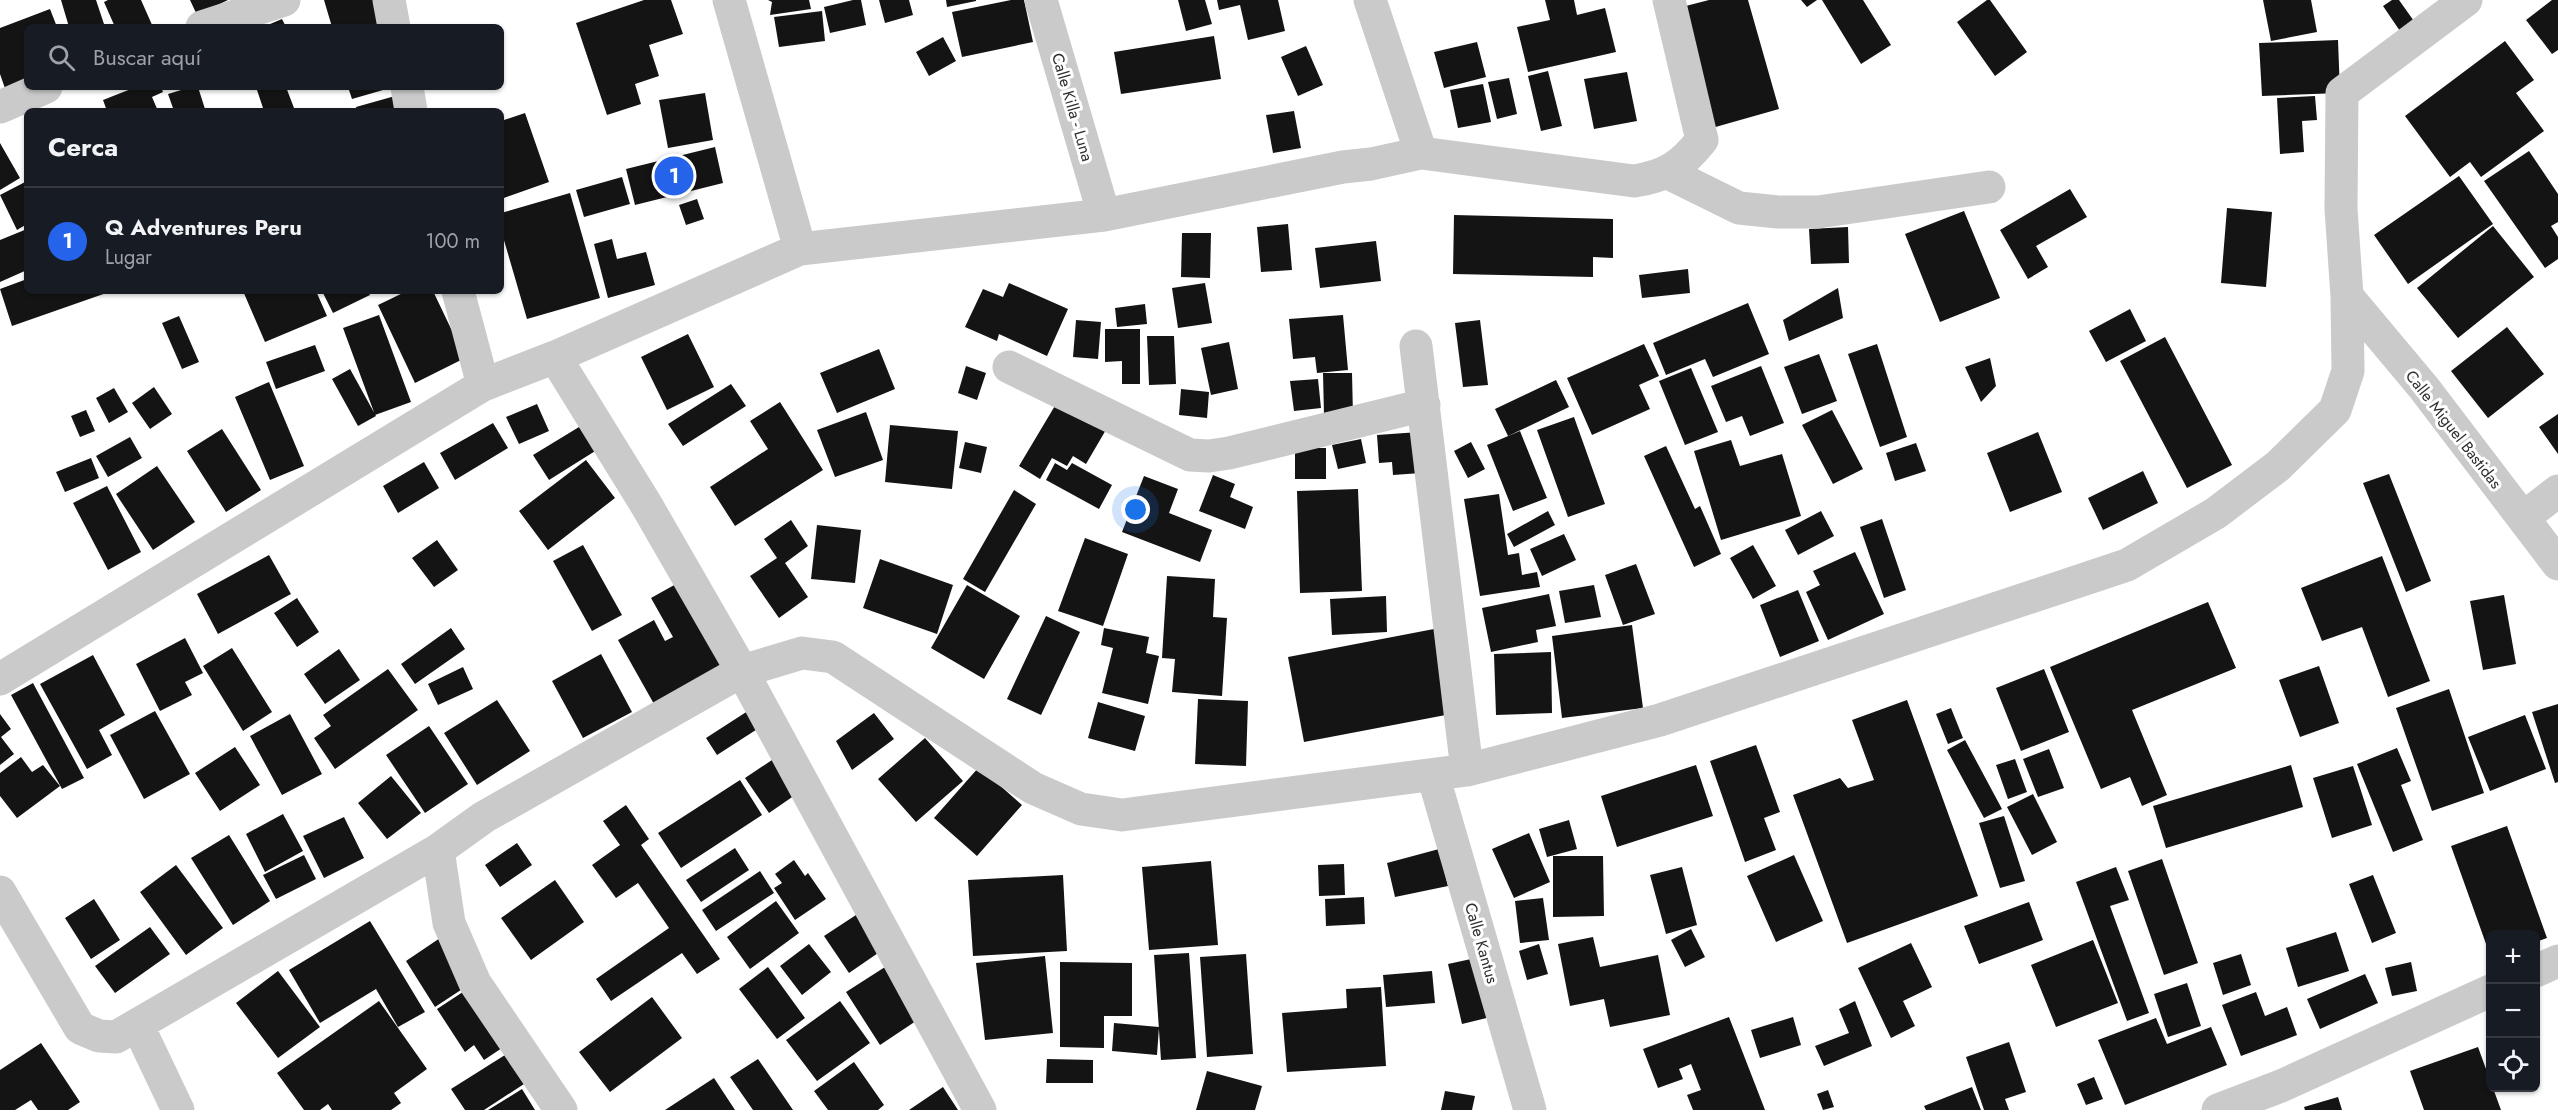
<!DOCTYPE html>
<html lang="es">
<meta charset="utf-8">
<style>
body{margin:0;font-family:Jost,sans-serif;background:#242831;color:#f1f3f6}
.controls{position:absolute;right:18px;bottom:18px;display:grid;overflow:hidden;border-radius:9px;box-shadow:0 2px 4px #0004}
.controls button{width:54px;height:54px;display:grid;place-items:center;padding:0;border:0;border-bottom:2px solid #363941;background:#171b24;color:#f1f3f6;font:30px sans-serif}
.you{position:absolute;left:1136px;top:510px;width:21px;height:21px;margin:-15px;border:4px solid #fff;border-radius:50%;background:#1a73e8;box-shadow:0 0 0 9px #1a73e833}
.badge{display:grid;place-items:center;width:39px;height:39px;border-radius:50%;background:#2563eb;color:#fff;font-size:20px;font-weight:700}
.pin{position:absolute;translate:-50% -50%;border:3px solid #fff;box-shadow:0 2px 6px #0006}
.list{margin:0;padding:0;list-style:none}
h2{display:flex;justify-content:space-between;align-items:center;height:78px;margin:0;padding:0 24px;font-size:26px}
h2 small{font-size:20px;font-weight:400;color:#9ea1a6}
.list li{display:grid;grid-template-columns:39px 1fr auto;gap:18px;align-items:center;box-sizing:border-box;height:108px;padding:0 24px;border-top:2px solid #363941}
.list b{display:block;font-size:22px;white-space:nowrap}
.list p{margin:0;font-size:20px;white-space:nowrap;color:#9ea1a6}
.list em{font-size:20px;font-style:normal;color:#9ea1a6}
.icon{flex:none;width:33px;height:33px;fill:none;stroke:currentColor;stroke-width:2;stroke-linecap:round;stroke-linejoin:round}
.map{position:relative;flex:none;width:2558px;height:1110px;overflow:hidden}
.search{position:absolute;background:#171b24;box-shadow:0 2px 4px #0004;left:24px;top:24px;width:480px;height:66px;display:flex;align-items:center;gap:15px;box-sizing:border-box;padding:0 21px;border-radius:9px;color:#9ea1a6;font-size:22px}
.panel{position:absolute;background:#171b24;box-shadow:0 2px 4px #0004;left:24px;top:108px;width:480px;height:186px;border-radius:9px}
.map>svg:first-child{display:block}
</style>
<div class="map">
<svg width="2558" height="1110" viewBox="0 0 2558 1110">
<rect width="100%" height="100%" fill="#fff"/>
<!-- building -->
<path fill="#141414" d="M61,0H96L105,27H69Z
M108,0H141L153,27H115L104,2Z
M190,0H228L197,15Z
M324,0H374L382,27H332Z
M644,0H671L683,34L649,45L659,76L635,84L641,104L607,115L576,23Z
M768,0H809L811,9L770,15L772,2Z
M853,0H861L866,25L830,33L824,7Z
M879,0H909L913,15L885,23Z
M946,0H976V1L947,7Z
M1011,0H1024L1033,42L962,57L952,12Z
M1178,0H1205L1212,24L1186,31Z
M1217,0H1278L1285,31L1248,40L1240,5L1219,10Z
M1545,0H1574L1577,15L1605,8L1616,52L1528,72L1517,27L1550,20Z
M1709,0H1748L1779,109L1712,128L1678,8Z
M1801,0H1817L1807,7Z
M1822,0H1863L1891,45L1861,64Z
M1987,0H1990L2027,52L1995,76L1957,22Z
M2263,0H2311L2317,32L2271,41Z
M2392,0H2399L2416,24L2402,34L2383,6Z
M2552,0H2558V50L2552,54L2526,20Z
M50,9L57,27H27V87L8,97L0,74V28Z
M822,11L825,41L779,47L774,17Z
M282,19L286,27H263Z
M1214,36L1221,79L1121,94L1114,52Z
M943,37L956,61L929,76L916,52Z
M2338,40L2340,93L2262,96L2259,43Z
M2505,41L2534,80L2516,93L2544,131L2481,177L2470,162L2450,177L2405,116Z
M1477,42L1486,77L1444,88L1434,52Z
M1306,46L1323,85L1298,96L1281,57Z
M1548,71L1562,126L1541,131L1528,76Z
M1627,72L1637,121L1594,129L1584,79Z
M1509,78L1517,114L1497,119L1488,82Z
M1483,84L1491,122L1458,128L1450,90Z
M136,87H161L163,92L152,97L158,111H107L103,100Z
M191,87H198L205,109L174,111L168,94Z
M256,87H286L294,108L286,111H264Z
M348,87H390V88L352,99Z
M705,93L713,140L668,148L659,100Z
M395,96L399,111H357L356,107Z
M2315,96L2317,120L2302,121L2304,152L2280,154L2277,98Z
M1294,111L1301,148L1273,153L1266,115Z
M525,113L549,182L501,199V121Z
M0,143L20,178L0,190Z
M715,147L723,183L635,205L626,169Z
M2529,151L2558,194V222L2551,226L2558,237V259L2545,268L2484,181Z
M2459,176L2493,224L2408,284L2374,235Z
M622,177L630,204L584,217L576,190Z
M27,181V224L17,230L0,195Z
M2070,189L2087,217L2036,246L2048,267L2028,279L2000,230Z
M570,193L600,298L527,319L501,230V213Z
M697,199L704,219L686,225L679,205Z
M2227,208L2272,212L2266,287L2221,283Z
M1964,211L2000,298L1940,322L1905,234Z
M1454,215L1613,219V258L1593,257V277L1453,274Z
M1288,224L1292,270L1261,272L1257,227Z
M2493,226L2534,277L2458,338L2417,288Z
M1848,227L1849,263L1811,264L1809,229Z
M27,229V270L0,282V240Z
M1182,233H1211L1210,278L1181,277Z
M612,239L617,259L646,252L655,285L608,298L594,244Z
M1376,241L1381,281L1320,288L1315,248Z
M1688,269L1690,293L1642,298L1639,275Z
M27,279V291H112L12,326L0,289Z
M1009,283L1068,309L1047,356L999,334L997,341L965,327L983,289L1003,297Z
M1205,283L1212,323L1178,328L1172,288Z
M1838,288L1843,318L1789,341L1783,320Z
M243,291H316L327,316L265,342Z
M322,291H368L370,295L333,313Z
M407,291H433L465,358L415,383L378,305Z
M1748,303L1769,354L1713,377L1705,359L1666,375L1653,343Z
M1145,304L1147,324L1117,327L1115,308Z
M2130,309L2146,341L2106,362L2089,331Z
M379,315L411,402L375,415L343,328Z
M1343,315L1348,370L1317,373L1315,357L1293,359L1289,319Z
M179,316L199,362L182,369L162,323Z
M1076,320L1101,322L1098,359L1073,357Z
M1480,320L1488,385L1463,387L1455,323Z
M2507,327L2544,374L2488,418L2451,371Z
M1105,329H1140V384H1122V361L1105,362Z
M688,334L714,387L667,410L641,357Z
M1147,336H1174L1176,384L1149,385Z
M2165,337L2232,465L2187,488L2120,361Z
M1229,342L1238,389L1211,395L1201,348Z
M1644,344L1659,376L1639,385L1650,409L1592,435L1567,378Z
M1877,344L1907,437L1880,447L1848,354Z
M315,345L325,371L276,389L266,362Z
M879,349L895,389L837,413L820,373Z
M1819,354L1837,401L1802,414L1784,367Z
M1990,358L1996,386L1981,402L1965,367Z
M966,366L986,373L977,400L958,393Z
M1761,366L1784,423L1750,436L1742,416L1726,422L1711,386Z
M1691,368L1718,432L1685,445L1659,381Z
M350,369L376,416L358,426L332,379Z
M1323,373H1352L1353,416H1324Z
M1318,379L1321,408L1294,411L1290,381Z
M1556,380L1569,407L1508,436L1495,409Z
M269,382L304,466L270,480L235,397Z
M731,384L746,406L683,446L668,424Z
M154,387L172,414L150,429L132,403Z
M114,388L128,412L109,423L96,398Z
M1181,389L1209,392L1207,418L1179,415Z
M1059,399L1107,428L1086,464L1073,456L1067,466L1052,458L1040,479L1019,466Z
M780,402L823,470L735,526L710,487L768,449L750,421Z
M537,404L549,431L519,444L506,417Z
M86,410L95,431L80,437L71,416Z
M1832,410L1863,469L1833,484L1802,425Z
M866,412L883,460L835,477L817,430Z
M2558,414V454L2539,427Z
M1574,417L1605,504L1568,517L1537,430Z
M493,423L508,448L455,480L440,453Z
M584,424L600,448L549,480L533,455Z
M890,425L958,431L952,489L885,482Z
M222,429L261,490L226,512L187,451Z
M1520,431L1547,498L1513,511L1487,445Z
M1419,432L1421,473L1393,475L1392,462L1379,463L1377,435Z
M2038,432L2062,492L2010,512L1987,453Z
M130,437L142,458L108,477L96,456Z
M1361,439L1366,463L1338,469L1332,445Z
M1731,440L1740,466L1782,454L1801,516L1721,540L1694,451Z
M965,442L987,447L981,473L959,468Z
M1471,442L1485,469L1468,478L1454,451Z
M1916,443L1926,471L1895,481L1886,453Z
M1666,446L1695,509L1700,506L1721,554L1694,567L1644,456Z
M1295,448H1326V479H1295Z
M91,458L99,478L65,492L56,472Z
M586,460L615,498L548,550L519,511Z
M424,462L439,488L398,513L383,486Z
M1055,463L1067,470L1072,463L1112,485L1099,509L1046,480Z
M157,466L195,522L153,550L116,494Z
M2143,471L2158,503L2103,530L2088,498Z
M2389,474L2431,581L2406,592L2363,483Z
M1213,475L1235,484L1230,497L1253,507L1245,529L1199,511Z
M1144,476L1178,489L1169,513L1212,530L1200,562L1122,532Z
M107,486L141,552L108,570L73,503Z
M1358,489L1362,591L1300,593L1297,491Z
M1014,490L1036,504L985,592L963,579Z
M1499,494L1508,555L1519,553L1522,575L1537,572L1540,587L1480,596L1464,499Z
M1548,511L1555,525L1514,547L1507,534Z
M1821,511L1834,536L1798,555L1785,530Z
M1882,519L1906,590L1884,598L1860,527Z
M791,520L808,546L785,563L808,597L779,618L750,576L777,558L764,539Z
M817,525L861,530L855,583L811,579Z
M1564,534L1576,560L1542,576L1530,549Z
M1085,538L1128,554L1103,626L1058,611Z
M437,540L458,570L434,587L412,558Z
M583,545L622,615L592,631L553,561Z
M1753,545L1776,586L1753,599L1730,558Z
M1855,552L1884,614L1828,640L1806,592L1820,585L1813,571Z
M269,555L291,594L218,634L197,594Z
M2382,556L2430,681L2388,697L2362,627L2322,641L2301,588Z
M880,559L953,585L937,634L863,608Z
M1636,564L1655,614L1623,625L1605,575Z
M1167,576L1215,579L1213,617L1227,618L1222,696L1172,692L1175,659L1162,658Z
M685,579L730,662L654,704L618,640L654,620L665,641L673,637L651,598Z
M967,585L1020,616L984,679L931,648Z
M1594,585L1601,617L1565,623L1559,591Z
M1798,590L1819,641L1780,657L1760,605Z
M1549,594L1556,626L1536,630L1538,642L1491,652L1482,608Z
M2504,595L2516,664L2483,670L2470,601Z
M1386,596L1387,632L1332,635L1330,599Z
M297,598L319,632L297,647L274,613Z
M2208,602L2236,668L2132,710L2167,795L2142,806L2130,777L2101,789L2050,667Z
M1046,616L1080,632L1041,715L1007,699Z
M1632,625L1643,708L1562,718L1552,636Z
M451,628L465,649L415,684L401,664Z
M1104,628L1149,637L1146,653L1159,656L1148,704L1102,693L1113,648L1101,645Z
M1434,629L1451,714L1304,742L1288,657Z
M185,638L203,673L185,682L192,695L160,711L136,664Z
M232,648L272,712L243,731L203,666Z
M339,649L360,680L325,704L304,674Z
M1551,652L1552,713L1496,715L1494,654Z
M601,654L632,712L583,738L552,681Z
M93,655L125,715L99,730L112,755L87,769L40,684Z
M2319,666L2339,723L2300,737L2279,680Z
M463,667L473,689L438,705L428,684Z
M388,669L418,710L335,769L314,738L331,726L323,715Z
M2044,669L2069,732L2021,751L1996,688Z
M33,683L84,778L62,789L11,695Z
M2449,689L2484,793L2432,811L2396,708Z
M1198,699L1248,701L1246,766L1195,764Z
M497,700L530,751L477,785L444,733Z
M1907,700L1978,896L1847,943L1793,795L1840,778L1848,788L1874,780L1852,720Z
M1098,702L1145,716L1135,751L1088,738Z
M2558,704V782L2555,783L2532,712Z
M754,707L765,724L717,755L706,738Z
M1951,708L1963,738L1948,744L1936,714Z
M155,711L190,774L144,799L110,735Z
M874,713L894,739L852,770L836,741Z
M0,714L11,729L1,737L14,754L0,765Z
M290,714L322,774L282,795L250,736Z
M2525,715L2546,769L2490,791L2468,737Z
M429,726L468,784L425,813L386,755Z
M925,738L963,781L916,822L878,779Z
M1965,740L2002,809L1984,818L1947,750Z
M1756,745L1780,812L1764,818L1776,850L1745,862L1710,761Z
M235,747L260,785L220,811L195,773Z
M2397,748L2411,781L2401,785L2423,840L2393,852L2357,764Z
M2049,749L2064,788L2038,797L2023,759Z
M21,757L32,772L43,765L60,786L17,818L0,796V773Z
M775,758L798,793L769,813L745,778Z
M2015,759L2027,792L2008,799L1996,765Z
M1696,765L1713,816L1617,847L1601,796Z
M2291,765L2303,807L2166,848L2153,806Z
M2353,766L2372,825L2332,838L2313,778Z
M979,767L1022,805L977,856L934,818Z
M391,776L421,813L387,839L358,803Z
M740,780L762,815L681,868L658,833Z
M2033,794L2057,842L2032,855L2007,807Z
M626,805L649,839L641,845L720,959L697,974L682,953L611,1001L596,979L669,928L638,883L616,898L592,865L620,845L603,821Z
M283,814L303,851L265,872L246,834Z
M2004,816L2025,881L2000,888L1979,823Z
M344,817L364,858L324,878L303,836Z
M1569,820L1577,849L1547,857L1539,829Z
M2507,826L2547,938L2536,942V934H2490V955L2451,846Z
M1529,833L1550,882L1514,898L1492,849Z
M229,835L270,901L233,925L191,858Z
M517,843L532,865L500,887L485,865Z
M735,848L749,870L701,902L686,880Z
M1439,849L1448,886L1395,897L1387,863Z
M304,855L316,879L276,899L263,875Z
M1794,855L1823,921L1776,942L1747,876Z
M1553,856H1603L1604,916L1553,917Z
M2162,859L2198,963L2164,975L2128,871Z
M794,860L805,876L808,873L826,899L795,920L774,888L782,883L775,874Z
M1211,861L1218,945L1149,950L1142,867Z
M1344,864L1345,895L1319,896L1318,865Z
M176,865L223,928L186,955L140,892Z
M1682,867L1697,925L1666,934L1650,875Z
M2116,867L2129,900L2110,906L2149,1013L2127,1021L2076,882Z
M760,871L774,893L716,931L702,910Z
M1063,875L1067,951L973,956L968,880Z
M2373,875L2396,933L2372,943L2349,884Z
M555,880L584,922L531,960L501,918Z
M1364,897L1365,924L1326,926L1325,899Z
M1543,898L1549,940L1520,943L1515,901Z
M94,899L120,940L91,959L65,918Z
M776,901L799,933L750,969L727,937Z
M2029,902L2043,940L1979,964L1964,926Z
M856,915L881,951L849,973L824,936Z
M370,921L425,1012L398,1027L376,989L320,1023L289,970Z
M150,927L170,954L115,993L95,966Z
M1691,929L1705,957L1685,967L1671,940Z
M2336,932L2349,971L2298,987L2286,948Z
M1593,937L1600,967L1658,955L1670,1015L1610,1027L1604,999L1570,1006L1558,944Z
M440,938L470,984L435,1007L406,961Z
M2093,940L2118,1003L2056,1027L2031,965Z
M1911,943L1932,987L1903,1001L1915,1026L1891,1038L1858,968Z
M809,944L831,972L802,995L780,966Z
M1539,944L1548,974L1527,980L1519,951Z
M1189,953L1196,1058L1161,1060L1154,955Z
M1246,954L1253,1054L1207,1057L1200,957Z
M2241,954L2251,985L2223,995L2213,963Z
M1045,956L1053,1033L985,1040L976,963Z
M1485,956L1499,1015L1462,1024L1448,964Z
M1060,962L1132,963V1016H1104V1048L1060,1047Z
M2411,962L2417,991L2392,996L2385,968Z
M768,967L805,1018L777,1039L739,989Z
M885,967L919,1019L880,1045L846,992Z
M278,971L320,1027L278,1058L236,1003Z
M1432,971L1435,1003L1386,1007L1383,975Z
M2365,974L2378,1003L2320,1029L2307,999Z
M2187,983L2201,1026L2168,1037L2154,994Z
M472,986L502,1048L484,1060L474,1045L465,1052L437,1009Z
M1381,987L1386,1066L1287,1072L1282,1013L1347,1008L1346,989Z
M2256,992L2265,1016L2287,1007L2297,1035L2241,1056L2222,1005Z
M652,997L682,1038L610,1092L579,1052Z
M379,1001L427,1069L394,1093L401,1103L391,1110H332L328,1104L320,1110H304L277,1073Z
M840,1001L870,1043L817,1081L786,1040Z
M1855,1001L1872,1046L1824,1066L1815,1046L1849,1033L1839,1009Z
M1729,1017L1765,1110H1693L1687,1095L1701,1090L1691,1064L1679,1069L1683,1079L1658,1088L1643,1049Z
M1793,1017L1801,1045L1760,1058L1751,1030Z
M2156,1018L2167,1044L2211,1027L2227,1065L2125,1105L2098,1040Z
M1114,1023L1159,1027L1157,1055L1112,1051Z
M2009,1042L2026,1092L2005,1099L2009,1110H1984L1966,1057Z
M41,1043L80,1102L68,1110H38L31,1100L15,1110H0V1070Z
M2478,1047L2501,1110H2424L2410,1071Z
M505,1055L524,1084L484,1110H465L451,1089Z
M758,1059L793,1110H753L730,1077Z
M1047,1059L1093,1060V1083H1046Z
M854,1062L884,1105L878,1110H828L814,1091Z
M1207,1071L1262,1086L1255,1110H1196Z
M2094,1077L2103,1099L2086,1105L2077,1084Z
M714,1078L735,1110H665Z
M943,1087L958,1110H909Z
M1972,1087L1981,1110H1926L1924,1106Z
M522,1089L535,1110H488Z
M1828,1090L1834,1107L1823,1110L1817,1094Z
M1445,1091L1475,1096L1472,1110H1441Z
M2338,1097L2342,1110H2305L2304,1107Z"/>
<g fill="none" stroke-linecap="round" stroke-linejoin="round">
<!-- minor -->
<path stroke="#cacaca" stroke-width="33" d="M389,0L394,27
M729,0L800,249
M1041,0L1104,215
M1370,0L1421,153
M202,27L284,0
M407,87L411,111
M0,107L46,87
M1668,173L1739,208L1778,212H1818L1989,187
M458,291L483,385
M2347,296L2424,388L2558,564
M1416,346L1467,770
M555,357L647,506L742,671L980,1110
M1009,367L1190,455L1209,456L1229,453L1424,405
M2523,518L2558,491
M0,679L483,385L555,357L800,249L1104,215L1343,167L1371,164L1421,153L1634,181C1667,176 1681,166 1702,140L1669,0
M1433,775L1530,1110
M0,892L80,1028L99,1036L116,1037L438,850
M2536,971L2558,961
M138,1026L178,1110
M561,1110L475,983L449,923L438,850L484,817L742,671L802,653L833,657L1033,788L1081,809L1122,815L1467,770L1660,720L2127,565L2216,513L2278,466L2335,410L2348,371L2347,296L2341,209L2342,93L2466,0
M2218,1110L2281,1086L2490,991"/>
</g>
<g text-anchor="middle" stroke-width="6" stroke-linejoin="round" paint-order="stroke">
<!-- street labels -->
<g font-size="16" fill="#2d2d2d" stroke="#fff">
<text transform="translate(1073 107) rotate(74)" y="6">Calle Killa - Luna</text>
<text transform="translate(2454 429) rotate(52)" y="6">Calle Miguel Bastidas</text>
<text transform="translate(1482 943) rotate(74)" y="6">Calle Kantus</text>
</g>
</g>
</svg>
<div class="controls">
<button>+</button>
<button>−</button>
<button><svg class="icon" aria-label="locate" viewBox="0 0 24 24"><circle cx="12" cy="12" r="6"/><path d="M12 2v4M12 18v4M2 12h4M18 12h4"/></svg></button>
</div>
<div class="you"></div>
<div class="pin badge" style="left:674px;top:176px">1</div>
<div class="search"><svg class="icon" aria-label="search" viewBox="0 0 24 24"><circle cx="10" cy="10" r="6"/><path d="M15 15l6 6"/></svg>Buscar aquí</div>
<section class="panel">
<h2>Cerca<small></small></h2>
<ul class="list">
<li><span class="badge">1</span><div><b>Q Adventures Peru</b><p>Lugar</p></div><em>100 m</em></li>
</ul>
</section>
</div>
